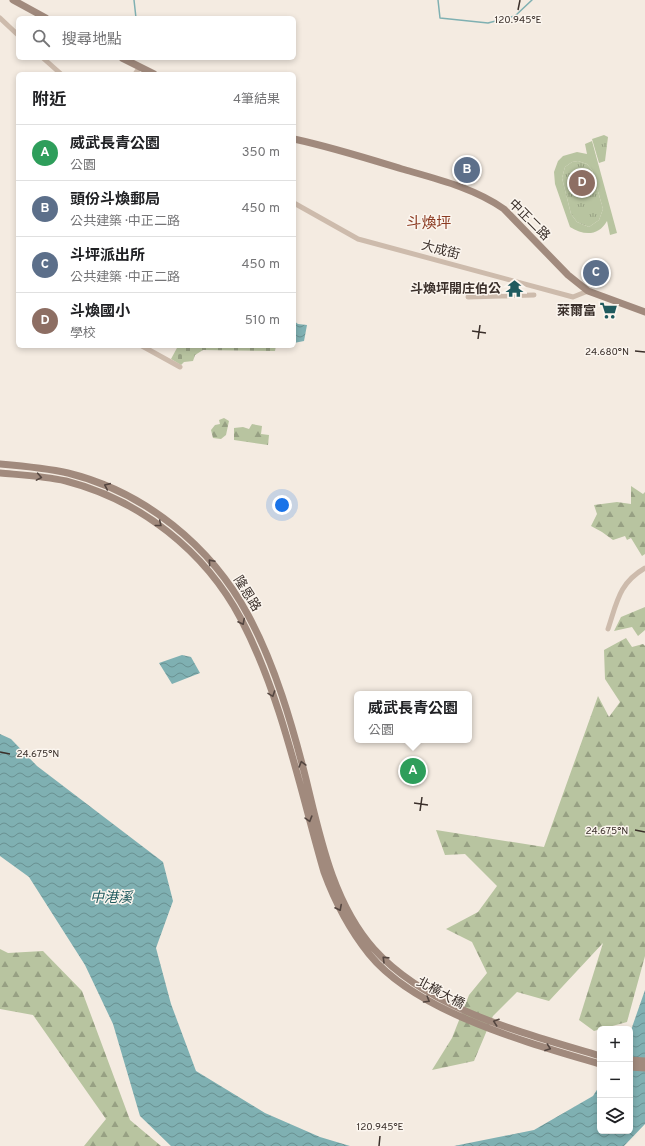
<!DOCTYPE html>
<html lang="zh-TW">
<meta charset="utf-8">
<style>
body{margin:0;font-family:Overpass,"Noto Sans TC",sans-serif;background:#f6f6f6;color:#202124}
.controls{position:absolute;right:12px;bottom:12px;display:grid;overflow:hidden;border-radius:6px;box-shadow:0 2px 6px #0003}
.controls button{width:36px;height:36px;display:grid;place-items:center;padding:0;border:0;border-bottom:1px solid #e0e0e0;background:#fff;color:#202124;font:20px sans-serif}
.you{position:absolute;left:282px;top:505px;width:14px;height:14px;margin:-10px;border:3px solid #fff;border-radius:50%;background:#1a73e8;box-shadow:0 0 0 6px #1a73e833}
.badge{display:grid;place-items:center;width:26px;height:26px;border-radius:50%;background:#111827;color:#fff;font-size:13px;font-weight:700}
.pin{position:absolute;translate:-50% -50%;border:2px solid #fff;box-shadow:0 1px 4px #0006}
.popup{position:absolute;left:354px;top:691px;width:118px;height:52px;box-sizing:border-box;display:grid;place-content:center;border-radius:6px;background:#fff;filter:drop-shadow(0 1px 3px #0005);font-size:13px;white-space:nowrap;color:#757577}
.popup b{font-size:15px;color:#202124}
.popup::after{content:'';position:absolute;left:50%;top:100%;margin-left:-8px;border:8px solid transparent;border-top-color:#fff}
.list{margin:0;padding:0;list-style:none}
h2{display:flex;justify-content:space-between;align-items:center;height:52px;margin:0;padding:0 16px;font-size:17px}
h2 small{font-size:13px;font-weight:400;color:#757577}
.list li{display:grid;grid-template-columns:26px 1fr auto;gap:12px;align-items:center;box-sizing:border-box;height:56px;padding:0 16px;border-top:1px solid #e0e0e0}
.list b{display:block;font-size:15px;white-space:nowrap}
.list p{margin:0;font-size:13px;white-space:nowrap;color:#757577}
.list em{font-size:13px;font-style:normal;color:#757577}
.icon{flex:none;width:22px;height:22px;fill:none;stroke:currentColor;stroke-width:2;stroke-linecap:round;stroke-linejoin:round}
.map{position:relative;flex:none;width:645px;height:1146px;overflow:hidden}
.search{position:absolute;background:#fff;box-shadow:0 2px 6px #0003;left:16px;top:16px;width:280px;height:44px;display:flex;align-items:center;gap:10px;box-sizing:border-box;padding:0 14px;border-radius:6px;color:#757577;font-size:15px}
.panel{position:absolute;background:#fff;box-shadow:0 2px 6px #0003;left:16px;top:72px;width:280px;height:276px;border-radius:6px}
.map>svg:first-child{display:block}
</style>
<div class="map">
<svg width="645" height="1146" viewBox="0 0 645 1146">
<defs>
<pattern id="grass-tufts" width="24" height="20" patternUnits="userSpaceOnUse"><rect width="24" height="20" fill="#b8c4a0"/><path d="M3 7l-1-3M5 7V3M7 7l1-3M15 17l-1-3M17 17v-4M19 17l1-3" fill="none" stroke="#97a083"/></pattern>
<pattern id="forest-firs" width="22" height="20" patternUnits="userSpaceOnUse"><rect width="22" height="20" fill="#b8c4a0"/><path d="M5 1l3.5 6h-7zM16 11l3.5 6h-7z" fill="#97a083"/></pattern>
<pattern id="cemetery-stones" width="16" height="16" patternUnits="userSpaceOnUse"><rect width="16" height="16" fill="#b8c4a0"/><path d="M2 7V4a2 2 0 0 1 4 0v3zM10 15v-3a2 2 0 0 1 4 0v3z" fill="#97a083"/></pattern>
<pattern id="water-waves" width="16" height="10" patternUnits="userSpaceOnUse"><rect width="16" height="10" fill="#7fb0b2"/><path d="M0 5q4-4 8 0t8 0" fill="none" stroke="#699091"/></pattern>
</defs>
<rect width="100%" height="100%" fill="#f4ebe1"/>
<!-- grass -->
<path fill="url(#grass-tufts)" d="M604,135L608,137L605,161L599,163L592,139Z
M578,161L587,164L592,170L603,209L599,220L589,227L577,222L571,214L562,178L565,167L572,162Z"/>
<!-- forest -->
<path fill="url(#forest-firs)" d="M224,418L229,421L226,435L221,439L213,438L211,430L215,425L220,424L219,420Z
M252,424L262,426L261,434L269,435L268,445L234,440V428L243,427L249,429Z
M631,486L643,494L645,492V554L642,556L631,538L627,540L625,536L613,540L602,532L591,526L597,514L594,505L617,502L631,504Z
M645,607V630L638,636L632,627L614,631L621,617Z
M626,638L632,647L643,644L645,646V956L627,1022L594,1031L579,1020L603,943L549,1001L517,992L493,1016L474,1061L432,1070L452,1038L469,995L487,973L472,942L446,929L478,912L497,886L465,854L445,855L436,830L544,847L598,696L609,717L620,702L605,679L604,650Z
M0,949L8,953L43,951L82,991L130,1120L161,1146H84L106,1119L33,1015L0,1009Z"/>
<!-- cemetery -->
<path fill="url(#cemetery-stones)" d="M178,346H276L275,351L203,350L195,355L193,361L184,362L181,365L171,359Z"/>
<!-- pitch -->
<path fill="#b8c4a0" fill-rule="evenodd" d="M592,141L617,233L610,235L607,221C598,237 583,235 570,227L555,184L554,172L558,161L563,156L577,152L587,154L585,144ZM578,161L587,164L592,170L603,209L599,220L589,227L577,222L571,214L562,178L565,167L572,162Z"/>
<!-- water -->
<path fill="url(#water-waves)" d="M294,321L298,324L307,325L304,341L294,343Z
M182,655L191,657L200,673L172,684L159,663Z
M0,734L11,739L37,766L163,862L173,901L156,948L171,1004L196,1071L265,1113L320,1137L350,1146H171L140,1116L113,1024L85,965L29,877L0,856Z
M645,990V1124L624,1146H454L534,1130L593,1096L600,1085V1131H630V1033Z"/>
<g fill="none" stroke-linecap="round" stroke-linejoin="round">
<!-- stream -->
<path stroke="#7fb0b2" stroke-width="1.5" d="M134,0L136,18
M438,0L440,18L488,23L515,16L532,0"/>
<!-- minor -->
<path stroke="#cdbbac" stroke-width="5" d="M0,18L18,35
M43,58L61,74
M135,74L140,67
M294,203L358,239L573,297L588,291
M468,297L534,295
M142,346L180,367
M608,629C617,602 619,583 645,568"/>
<!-- secondary -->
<path stroke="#a18a7d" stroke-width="7" d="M13,0L46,18
M122,58L154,74
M294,139C331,147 366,158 402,169C437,179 474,188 504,209L568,275L588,291L645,312
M0,464C23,466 46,468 68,473C145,492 211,546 248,615C275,665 292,724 306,779C320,837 333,903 374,949C429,1010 524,1033 600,1056
M0,473C22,475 44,476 66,481C140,500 205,551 241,619C281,695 300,789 324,872C335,902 349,929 369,954C417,1013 529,1043 600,1064
M630,1060L645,1061
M630,1067L645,1068"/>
</g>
<!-- one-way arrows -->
<defs><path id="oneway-chevron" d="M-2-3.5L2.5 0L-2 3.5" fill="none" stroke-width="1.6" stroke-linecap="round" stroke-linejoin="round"/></defs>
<g stroke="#544640">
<use href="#oneway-chevron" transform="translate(39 477) rotate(10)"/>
<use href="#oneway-chevron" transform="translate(107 486) rotate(-156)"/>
<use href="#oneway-chevron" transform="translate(159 524) rotate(39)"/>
<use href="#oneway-chevron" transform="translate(211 562) rotate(-131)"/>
<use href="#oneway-chevron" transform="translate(242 622) rotate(63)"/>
<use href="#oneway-chevron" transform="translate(272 694) rotate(70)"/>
<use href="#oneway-chevron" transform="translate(302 764) rotate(-105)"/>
<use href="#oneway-chevron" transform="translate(309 819) rotate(74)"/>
<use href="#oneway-chevron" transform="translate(339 908) rotate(63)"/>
<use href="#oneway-chevron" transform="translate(385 959) rotate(-136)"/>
<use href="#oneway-chevron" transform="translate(427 1000) rotate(31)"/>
<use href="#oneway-chevron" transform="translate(496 1022) rotate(-161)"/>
<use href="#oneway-chevron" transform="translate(548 1048) rotate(20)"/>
</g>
<!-- ticks -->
<path fill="none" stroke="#3b302b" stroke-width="1.5" d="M518,10L520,0M472,331L486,333M478,339L480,325M635,351L645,352M0,752L10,754M414,803L428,805M420,811L422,797M635,830L645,832M379,1146L380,1136"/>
<!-- icons -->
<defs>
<symbol id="temple-bare" viewBox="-9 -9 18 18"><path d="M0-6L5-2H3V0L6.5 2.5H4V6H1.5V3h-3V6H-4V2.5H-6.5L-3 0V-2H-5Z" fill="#1f5a5e" stroke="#fbf5ee" stroke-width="2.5" paint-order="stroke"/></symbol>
<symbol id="supermarket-bare" viewBox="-9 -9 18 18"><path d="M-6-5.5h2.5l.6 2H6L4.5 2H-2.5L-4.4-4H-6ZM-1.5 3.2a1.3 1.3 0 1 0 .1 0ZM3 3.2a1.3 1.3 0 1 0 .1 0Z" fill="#1f5a5e" stroke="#fbf5ee" stroke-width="2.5" paint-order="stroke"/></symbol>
</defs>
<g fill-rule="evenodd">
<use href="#temple-bare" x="502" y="276" width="25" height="25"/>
<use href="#supermarket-bare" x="596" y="298" width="25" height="25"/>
</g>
<g text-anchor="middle" stroke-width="3" stroke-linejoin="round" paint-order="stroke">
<!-- street labels -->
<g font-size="13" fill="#3b302b" stroke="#fbf5ee">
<text transform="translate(530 219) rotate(45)" y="5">中正二路</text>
<text transform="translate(441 249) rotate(15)" y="5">大成街</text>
<text transform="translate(248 593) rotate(58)" y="5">隆恩路</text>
<text transform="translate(441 992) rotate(28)" y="5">北橫大橋</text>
</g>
<!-- poi labels -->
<g font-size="13" font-weight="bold" fill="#3b302b" stroke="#fbf5ee" text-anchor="end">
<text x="501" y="293">斗煥坪開庄伯公</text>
<text x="596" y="315">萊爾富</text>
</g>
<!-- water labels -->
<g font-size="14" font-style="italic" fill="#1f5a5e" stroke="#fbf5ee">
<text x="111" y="902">中港溪</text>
</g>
<!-- quarter labels -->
<g font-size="15" fill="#8c3b22" stroke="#fbf5ee">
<text x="429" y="228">斗煥坪</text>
</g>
</g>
<g font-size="10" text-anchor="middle" fill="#3b302b" stroke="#fbf5ee" stroke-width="3" stroke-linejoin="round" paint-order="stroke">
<text x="518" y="23">120.945°E</text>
<text x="607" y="355">24.680°N</text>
<text x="38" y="757">24.675°N</text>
<text x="607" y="834">24.675°N</text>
<text x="380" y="1130">120.945°E</text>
</g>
</svg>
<div class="controls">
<button>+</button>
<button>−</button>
<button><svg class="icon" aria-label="layers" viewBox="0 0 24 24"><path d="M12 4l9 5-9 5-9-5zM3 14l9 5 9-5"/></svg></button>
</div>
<div class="you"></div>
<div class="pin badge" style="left:413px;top:771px;background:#2e9e5b">A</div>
<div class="popup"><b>威武長青公園</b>公園</div>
<div class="pin badge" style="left:467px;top:170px;background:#5c6f8a">B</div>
<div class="pin badge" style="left:596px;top:273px;background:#5c6f8a">C</div>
<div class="pin badge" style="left:582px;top:183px;background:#8d6e63">D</div>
<div class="search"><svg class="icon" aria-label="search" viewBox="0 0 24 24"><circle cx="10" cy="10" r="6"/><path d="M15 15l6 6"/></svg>搜尋地點</div>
<section class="panel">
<h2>附近<small>4筆結果</small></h2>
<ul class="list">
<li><span class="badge" style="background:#2e9e5b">A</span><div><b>威武長青公園</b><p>公園</p></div><em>350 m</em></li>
<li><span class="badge" style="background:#5c6f8a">B</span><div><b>頭份斗煥郵局</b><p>公共建築 · 中正二路</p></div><em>450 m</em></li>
<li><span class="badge" style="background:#5c6f8a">C</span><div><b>斗坪派出所</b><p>公共建築 · 中正二路</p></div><em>450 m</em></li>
<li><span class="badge" style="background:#8d6e63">D</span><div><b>斗煥國小</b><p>學校</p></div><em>510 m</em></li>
</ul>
</section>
</div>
